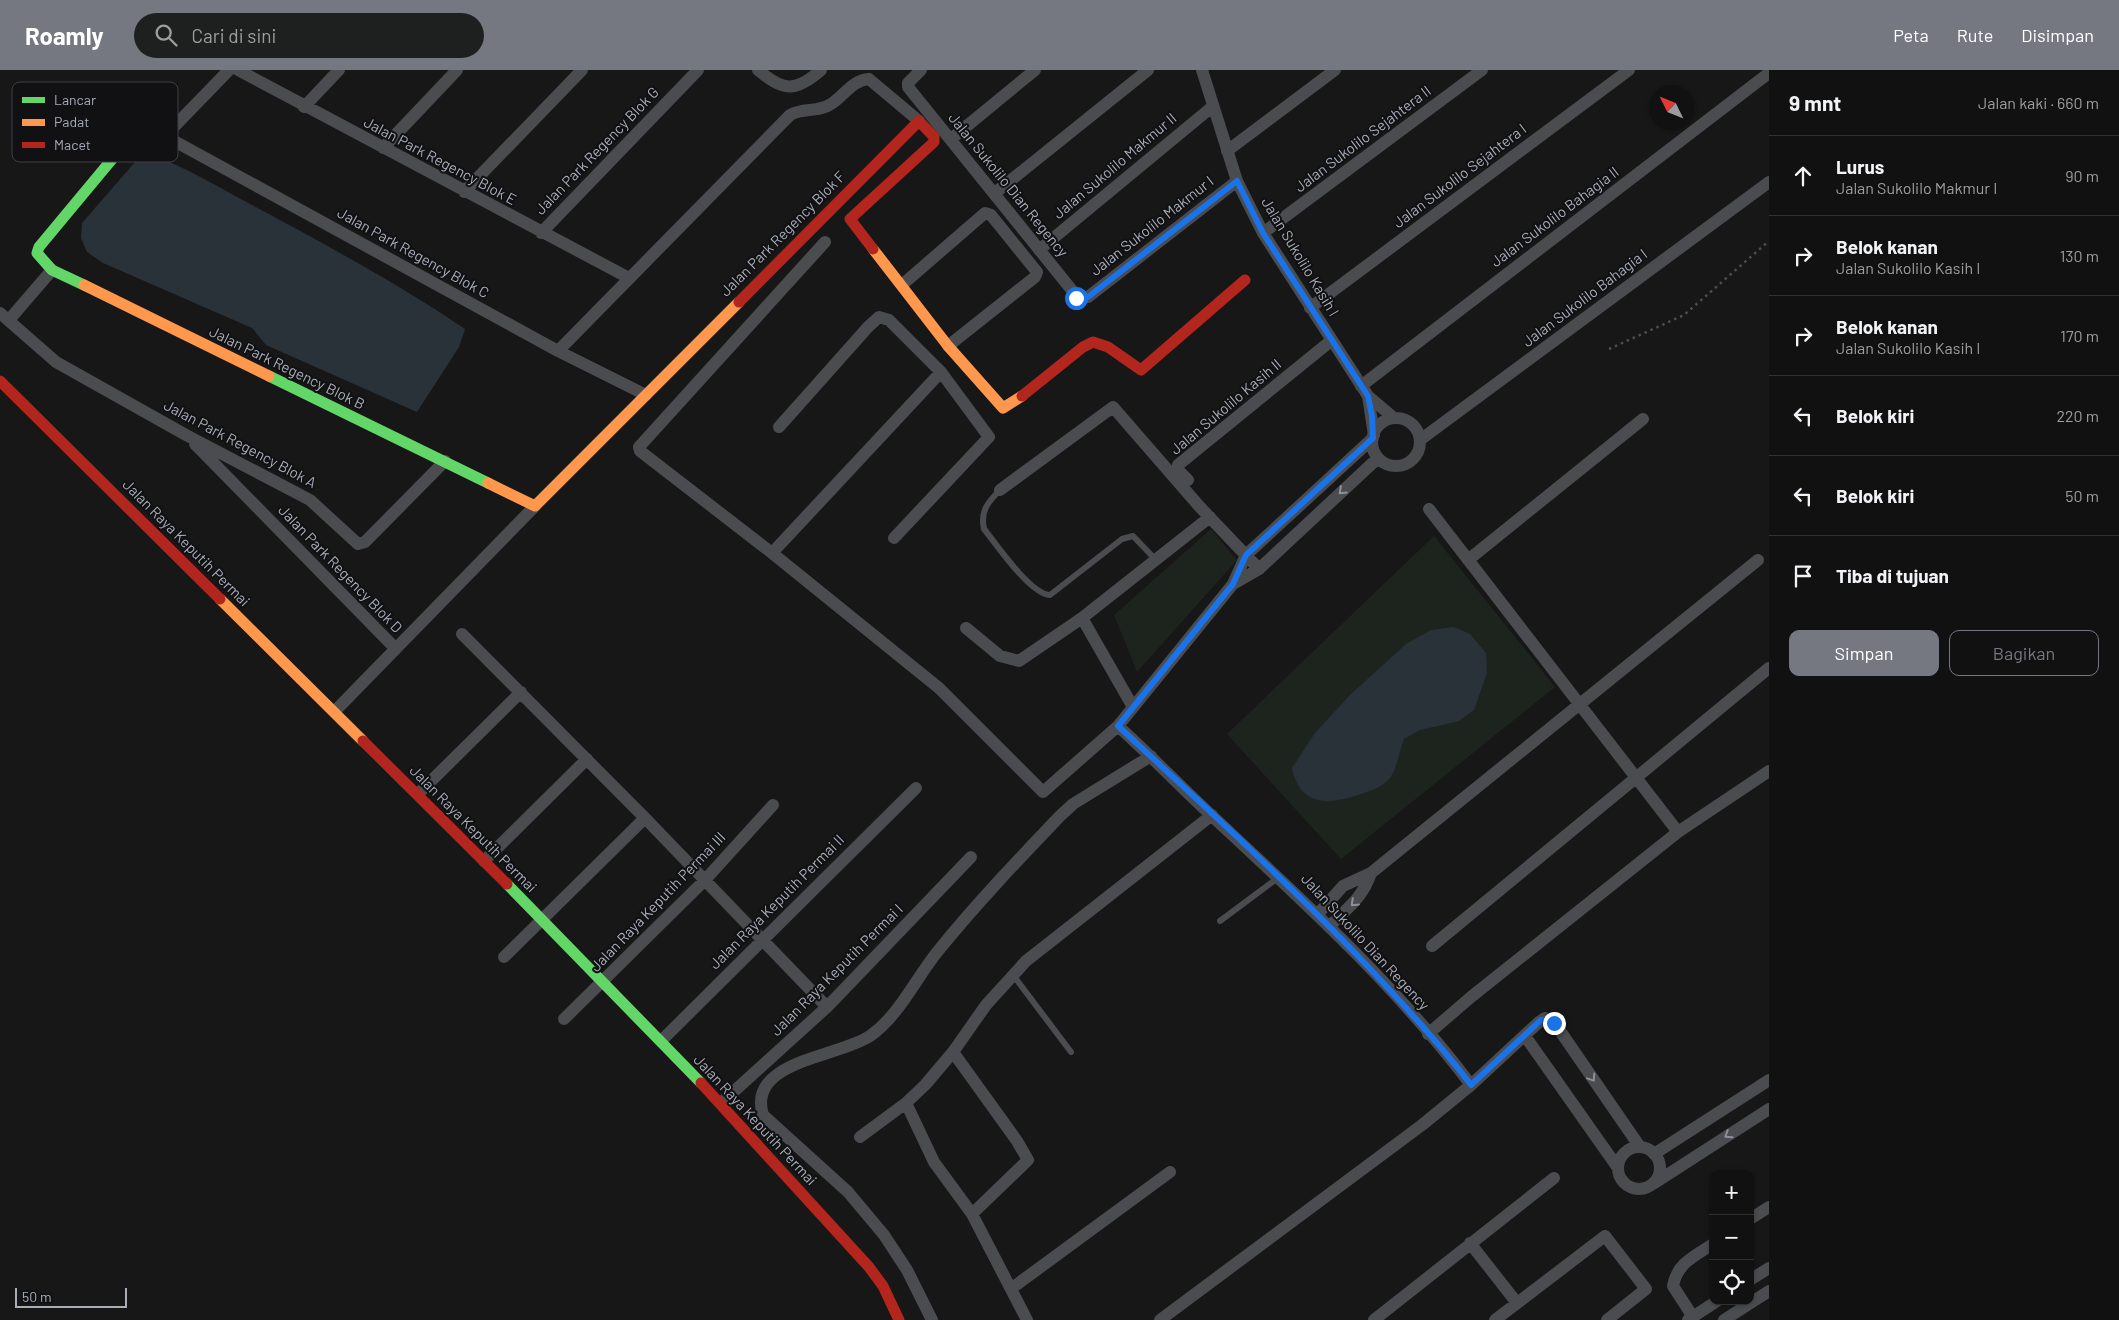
<!DOCTYPE html>
<html lang="id">
<meta charset="utf-8">
<style>
body{margin:0;font-family:Barlow,sans-serif;background:#1e1f1f;color:#f1f3f6}
.controls{position:absolute;right:15px;bottom:15px;display:grid;overflow:hidden;border-radius:10px;box-shadow:0 1px 4px #0004}
.controls button{width:45px;height:45px;display:grid;place-items:center;padding:0;border:0;border-bottom:1px solid #303131;background:#111;color:#f1f3f6;font:25px sans-serif}
.compass{position:absolute;left:1649px;top:15px;width:45px;height:45px;border-radius:50%;background:#111;box-shadow:0 1px 4px #0004;rotate:313deg}
.scale{position:absolute;left:15px;bottom:12px;width:112px;box-sizing:border-box;padding-left:5px;border:2px solid #a8adb8;border-top:0;font-size:14px;line-height:18px;white-space:nowrap;color:#a8adb8;-webkit-text-stroke:4px #111113;paint-order:stroke}
.stop{position:absolute;width:15px;height:15px;margin:-11px;border:4px solid #1a73e8;border-radius:50%;background:#fff}
.stop.end{background:#1a73e8;border-color:#fff;box-shadow:0 1px 5px #0008}
.list{margin:0;padding:0;list-style:none}
h2{display:flex;justify-content:space-between;align-items:center;height:65px;margin:0;padding:0 20px;font-size:21px}
h2 small{font-size:16px;font-weight:400;color:#9c9d9f}
.list li{display:grid;grid-template-columns:32px 1fr auto;gap:15px;align-items:center;box-sizing:border-box;height:80px;padding:0 20px;border-top:1px solid #303131}
.list b{display:block;font-size:19px;white-space:nowrap}
.list p{margin:0;font-size:16px;white-space:nowrap;color:#9c9d9f}
.list em{font-size:16px;font-style:normal;color:#9c9d9f}
.actions{display:flex;gap:10px;padding:15px 20px}
.actions a{flex:1;padding:11px 0;border:1px solid #757880;border-radius:10px;text-align:center;font-size:18px;color:#757880}
.actions .main{background:#757880;color:#fff}
.icon{flex:none;width:28px;height:28px;fill:none;stroke:currentColor;stroke-width:2;stroke-linecap:round;stroke-linejoin:round}
.map{position:relative;flex:none;width:1769px;height:1250px;overflow:hidden}
header{display:flex;align-items:center;gap:30px;box-sizing:border-box;height:70px;padding:0 25px;background:#757880;color:#fff}
header strong{font-size:24px}
nav{display:flex;gap:28px;margin-inline-start:auto;font-size:18px}
.search{width:350px;height:45px;background:#1e1f1f;display:flex;align-items:center;gap:12px;box-sizing:border-box;padding:0 18px;border-radius:28px;color:#9c9d9f;font-size:19px}
main{display:flex}
aside{flex:1;background:#111}
.map>svg:first-child{display:block}
</style>
<header>
<strong>Roamly</strong>
<div class="search"><svg class="icon" aria-label="search" viewBox="0 0 24 24"><circle cx="10" cy="10" r="6"/><path d="M15 15l6 6"/></svg>Cari di sini</div>
<nav><a>Peta</a><a>Rute</a><a>Disimpan</a></nav>
</header>
<main>
<div class="map">
<svg width="1769" height="1250" viewBox="0 0 1769 1250">
<rect width="100%" height="100%" fill="#171717"/>
<!-- green -->
<path fill="#1d241e" d="M1211,459L1237,490L1137,602L1114,545Z
M1434,466L1555,617L1341,789L1227,664Z"/>
<!-- water -->
<path fill="#2a3239" d="M151,85C187,97 221,119 254,136C326,175 397,213 465,259L459,277L417,342L266,275L252,258L103,193L87,182L81,168L82,153L136,91Z
M1454,557L1470,564L1486,583L1487,603L1474,640L1459,651L1420,660L1404,669C1400,679 1396,702 1389,709C1381,718 1370,721 1358,725C1327,735 1300,736 1292,698L1315,663L1350,625L1406,574L1431,560Z"/>
<g fill="none" stroke-linecap="round" stroke-linejoin="round">
<!-- path -->
<path stroke="#4d4e52" stroke-width="2.5" stroke-dasharray="2.5 4" stroke-linecap="butt" d="M1609,279L1684,245L1769,171"/>
<!-- lane -->
<path stroke="#4b4c50" stroke-width="6" d="M1000,420C988,432 980,441 984,459C997,475 1030,524 1050,525L1122,469L1133,466L1156,490
M1220,851L1279,807
M1013,905L1071,982"/>
<!-- street -->
<path stroke="#4b4c50" stroke-width="12" d="M229,0L165,66L558,281L646,325
M238,0L629,208
M758,0C783,21 795,23 821,0
M921,0L908,13V17L1079,229L1088,227L1237,111
M1202,0L1237,111L1263,163L1368,326L1374,365
M304,37L339,0
M951,69L1035,0
M383,78L457,0
M1227,81L1335,0
M464,122L582,0
M995,123L1148,0
M541,163L698,0
M1263,163L1482,0
M825,172L639,377L640,381L772,483L939,618L1043,722L1118,656L1233,514L1246,485L1373,368
M1039,180L1212,37
M903,214L985,143L991,145L1037,202L1035,207L948,276
M1310,238L1629,0
M0,243L56,292L186,365L310,430L358,474L365,472L445,391
M9,250L52,200
M558,281L790,45C803,37 818,43 831,34C844,26 852,10 869,9L919,51
M1361,316L1769,3
M1368,326L1394,348
M1372 372a24 24 0 1 1 48 0a24 24 0 1 1-48 0Z
M779,357L868,257L879,247L889,250L941,302L989,367L894,468
M1420,370L1769,112
M195,374L395,578
M1188,410L1177,399L1178,395L1332,270
M1000,420L1113,337L1199,436L1259,499
M1429,439L1678,762
M772,483L941,302
M1468,490L1643,349
M1233,514L1259,499L1378,388
M966,558L1000,586L1019,591L1082,548
M462,564L645,748L827,937
M1133,637L1082,548L1210,447
M335,641L535,436
M1118,656C1150,685 1180,716 1211,745C1302,830 1396,915 1471,1015L1422,1055L1160,1250
M418,724L521,622
M484,791L587,689
M1317,845L1343,816L1371,803L1758,490
M1329,857C1347,838 1362,829 1371,803
M1432,876L1769,598
M504,887L645,748
M564,949L705,810L773,735
M1428,964L1471,927L1678,762L1769,701
M1525,966L1618,1098
M661,971L916,718
M953,982L1017,1071L1028,1090L972,1144
M1471,1015L1539,952L1545,948L1556,955L1640,1077
M721,1033L827,937L971,787
M906,1033L934,1092L972,1144L1027,1250
M860,1067L906,1033L925,1015L953,982L986,935L1026,891L1212,745
M1618 1098a21 21 0 1 1 42 0a21 21 0 1 1-42 0Z
M1654,1084L1769,1010
M1653,1114L1769,1039
M1750,1149L1769,1137
M1470,1173L1517,1233
M1750,1210L1769,1198
M1012,1218L1170,1102
M1693,1247L1673,1216C1677,1193 1695,1186 1713,1174
M932,1250L907,1200L884,1165L848,1122L763,1045C746,991 839,987 870,966C899,946 916,908 938,881C976,834 1018,790 1060,746L1073,734L1151,686
M1374,1250L1554,1108
M1495,1250L1605,1166L1646,1219L1607,1250
M1688,1250L1717,1231
M1724,1250L1769,1221"/>
<!-- fast -->
<path stroke="#63d668" stroke-width="11" d="M84,215L52,200L37,183L39,177L138,58L143,57L165,66
M269,306L488,413
M507,814L701,1013"/>
<!-- slow -->
<path stroke="#ff974d" stroke-width="11" d="M873,179L948,276L1003,338L1022,326
M84,215L269,306
M488,413L535,436L739,232
M220,529L363,671"/>
<!-- jam -->
<path stroke="#b3261e" stroke-width="11" d="M739,232L919,51L934,67V72L850,149L873,179
M0,311L220,529
M1022,326L1083,277L1093,272L1108,277L1141,300L1245,210
M363,671L507,814
M701,1013L869,1197L883,1216L899,1250"/>
</g>
<!-- one-way arrows -->
<defs><path id="oneway-chevron" d="M-2-3.5L2.5 0L-2 3.5" fill="none" stroke-width="1.6" stroke-linecap="round" stroke-linejoin="round" transform="scale(1.25)"/></defs>
<g stroke="#8c9099">
<use href="#oneway-chevron" transform="translate(1342 421) rotate(137)"/>
<use href="#oneway-chevron" transform="translate(1354 833) rotate(136)"/>
<use href="#oneway-chevron" transform="translate(1592 1008) rotate(56)"/>
<use href="#oneway-chevron" transform="translate(1728 1065) rotate(147)"/>
</g>
<g fill="none" stroke-linecap="round" stroke-linejoin="round">
<!-- route -->
<path stroke="#1a73e8" stroke-width="6" d="M1076,228L1079,230L1088,227L1237,111L1263,163L1368,326L1372,346L1373,368L1246,485L1233,514L1118,656C1199,731 1280,805 1356,884C1396,926 1436,969 1471,1015L1541,950L1549,949L1554,953"/>
</g>
<g text-anchor="middle" stroke-width="4" stroke-linejoin="round" paint-order="stroke">
<!-- street labels -->
<g font-size="15" fill="#a8adb8" stroke="#111113">
<text transform="translate(1363 69) rotate(-37)" y="5">Jalan Sukolilo Sejahtera II</text>
<text transform="translate(597 81) rotate(-46)" y="5">Jalan Park Regency Blok G</text>
<text transform="translate(440 91) rotate(28)" y="5">Jalan Park Regency Blok E</text>
<text transform="translate(1115 96) rotate(-40)" y="5">Jalan Sukolilo Makmur II</text>
<text transform="translate(1460 106) rotate(-37)" y="5">Jalan Sukolilo Sejahtera I</text>
<text transform="translate(1008 115) rotate(51)" y="5">Jalan Sukolilo Dian Regency</text>
<text transform="translate(1555 147) rotate(-37)" y="5">Jalan Sukolilo Bahagia II</text>
<text transform="translate(1152 156) rotate(-38)" y="5">Jalan Sukolilo Makmur I</text>
<text transform="translate(783 164) rotate(-45)" y="5">Jalan Park Regency Blok F</text>
<text transform="translate(413 183) rotate(29)" y="5">Jalan Park Regency Blok C</text>
<text transform="translate(1300 187) rotate(59)" y="5">Jalan Sukolilo Kasih I</text>
<text transform="translate(1585 228) rotate(-37)" y="5">Jalan Sukolilo Bahagia I</text>
<text transform="translate(287 298) rotate(26)" y="5">Jalan Park Regency Blok B</text>
<text transform="translate(1226 337) rotate(-40)" y="5">Jalan Sukolilo Kasih II</text>
<text transform="translate(240 374) rotate(28)" y="5">Jalan Park Regency Blok A</text>
<text transform="translate(186 473) rotate(45)" y="5">Jalan Raya Keputih Permai</text>
<text transform="translate(340 499) rotate(46)" y="5">Jalan Park Regency Blok D</text>
<text transform="translate(473 759) rotate(45)" y="5">Jalan Raya Keputih Permai</text>
<text transform="translate(658 832) rotate(-46)" y="5">Jalan Raya Keputih Permai III</text>
<text transform="translate(777 832) rotate(-45)" y="5">Jalan Raya Keputih Permai II</text>
<text transform="translate(1365 872) rotate(47)" y="5">Jalan Sukolilo Dian Regency</text>
<text transform="translate(837 900) rotate(-45)" y="5">Jalan Raya Keputih Permai I</text>
<text transform="translate(755 1050) rotate(47)" y="5">Jalan Raya Keputih Permai</text>
</g>
</g>
<!-- legend -->
<rect x="12" y="12" width="166" height="80" rx="8" fill="#111113" stroke="#3e4045" stroke-width="1"/>
<rect x="22" y="27" width="23" height="6" fill="#63d668"/>
<rect x="22" y="49" width="23" height="7" fill="#ff974d"/>
<rect x="22" y="72" width="23" height="6" fill="#b3261e"/>
<g font-size="14" fill="#a8adb8">
<text x="54" y="35">Lancar</text>
<text x="54" y="57">Padat</text>
<text x="54" y="80">Macet</text>
</g>
</svg>
<div class="controls">
<button>+</button>
<button>−</button>
<button><svg class="icon" aria-label="locate" viewBox="0 0 24 24"><circle cx="12" cy="12" r="6"/><path d="M12 2v4M12 18v4M2 12h4M18 12h4"/></svg></button>
</div>
<svg class="compass" viewBox="-18 -18 36 36"><path d="M0-13l5 13h-10z" fill="#e53935"/><path d="M0 13l5-13h-10z" fill="#9c9d9f"/></svg>
<div class="scale">50 m</div>
<div class="stop" style="left:1076px;top:228px"></div>
<div class="stop end" style="left:1554px;top:953px"></div>
</div>
<aside>
<h2>9 mnt<small>Jalan kaki · 660 m</small></h2>
<ul class="list">
<li><svg class="icon" aria-label="ahead" viewBox="0 0 24 24"><path d="M12 20V5M6 11l6-6 6 6"/></svg><div><b>Lurus</b><p>Jalan Sukolilo Makmur I</p></div><em>90 m</em></li>
<li><svg class="icon" aria-label="right" viewBox="0 0 24 24"><path d="M7 20v-9h11M14 6l5 5-5 5"/></svg><div><b>Belok kanan</b><p>Jalan Sukolilo Kasih I</p></div><em>130 m</em></li>
<li><svg class="icon" aria-label="right" viewBox="0 0 24 24"><path d="M7 20v-9h11M14 6l5 5-5 5"/></svg><div><b>Belok kanan</b><p>Jalan Sukolilo Kasih I</p></div><em>170 m</em></li>
<li><svg class="icon" aria-label="left" viewBox="0 0 24 24"><path d="M17 20v-9H6M10 6l-5 5 5 5"/></svg><div><b>Belok kiri</b></div><em>220 m</em></li>
<li><svg class="icon" aria-label="left" viewBox="0 0 24 24"><path d="M17 20v-9H6M10 6l-5 5 5 5"/></svg><div><b>Belok kiri</b></div><em>50 m</em></li>
<li><svg class="icon" aria-label="arrive" viewBox="0 0 24 24"><path d="M6 21V4h12l-3 4 3 4H6"/></svg><div><b>Tiba di tujuan</b></div></li>
</ul>
<div class="actions"><a class="main">Simpan</a><a>Bagikan</a></div>
</aside>
</main>
